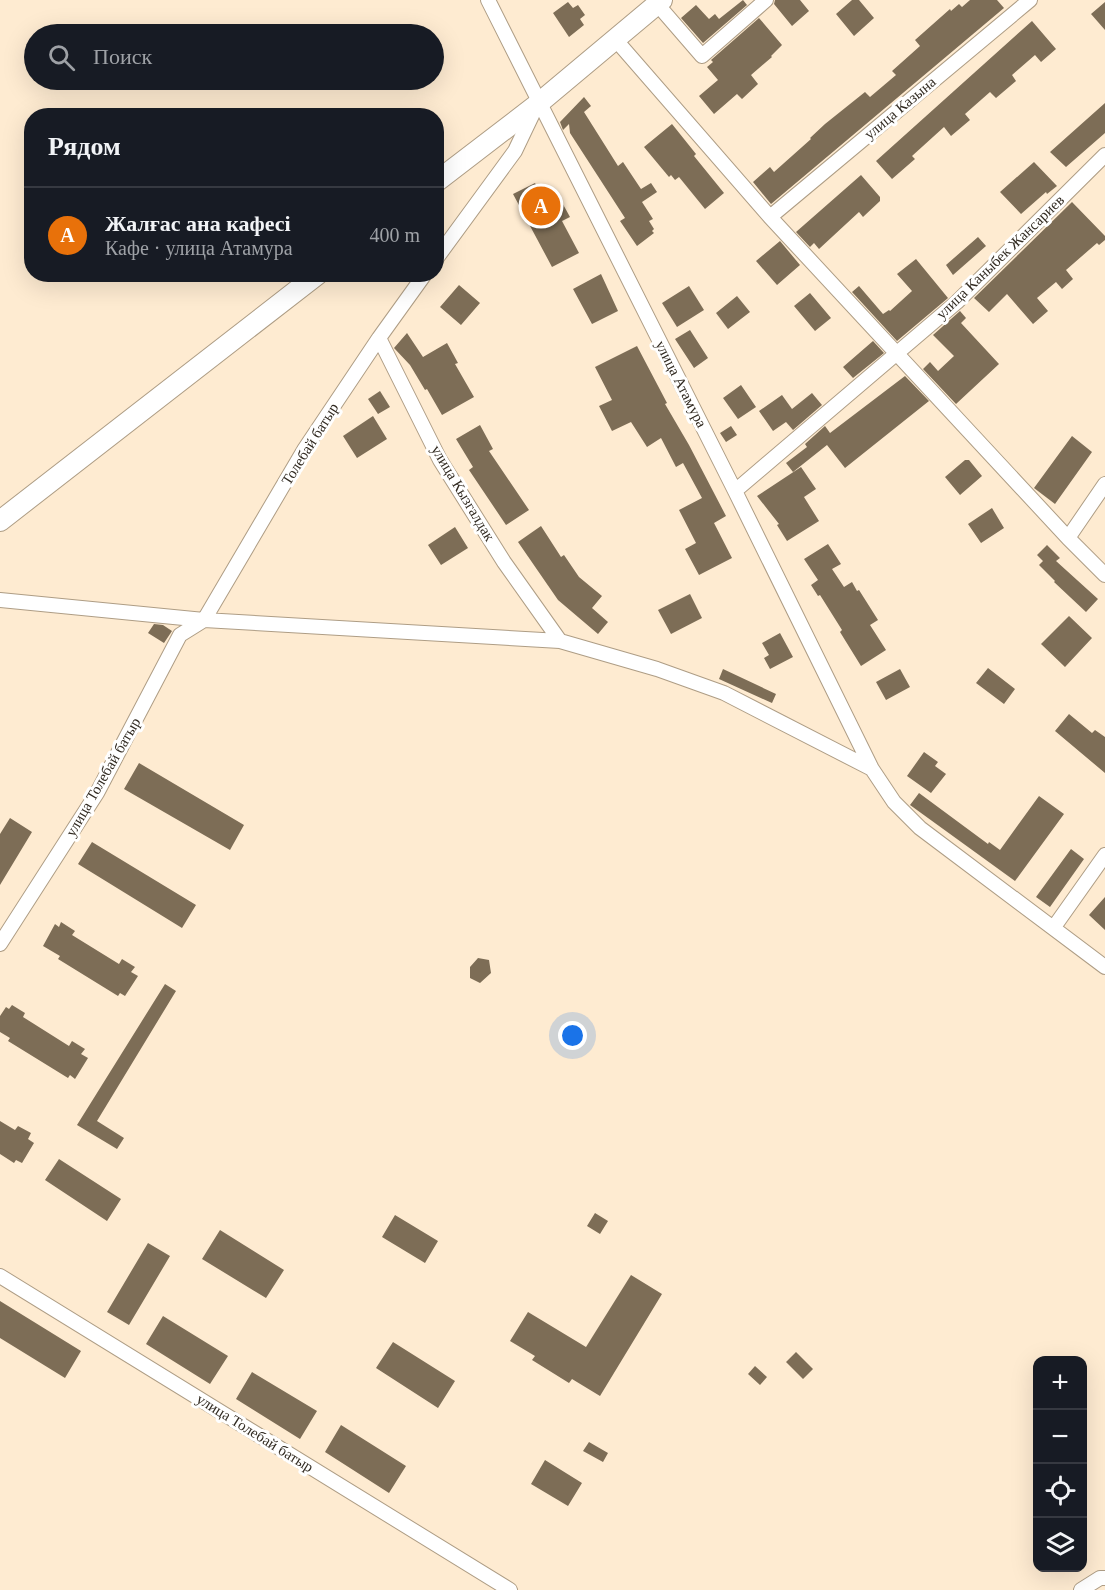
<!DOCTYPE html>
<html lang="ru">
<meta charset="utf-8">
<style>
body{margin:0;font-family:Georgia,serif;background:#20242c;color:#f1f3f6}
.controls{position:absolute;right:18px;bottom:18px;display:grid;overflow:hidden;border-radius:12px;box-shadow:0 6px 24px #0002}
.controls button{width:54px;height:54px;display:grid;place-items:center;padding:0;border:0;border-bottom:2px solid #363941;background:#171b24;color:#f1f3f6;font:30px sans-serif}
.you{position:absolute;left:573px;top:1036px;width:21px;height:21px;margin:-15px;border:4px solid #fff;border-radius:50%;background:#1a73e8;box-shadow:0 0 0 9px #1a73e833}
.badge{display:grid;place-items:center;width:39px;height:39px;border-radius:50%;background:#95b0bd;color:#fff;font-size:20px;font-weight:700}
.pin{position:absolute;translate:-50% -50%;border:3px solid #fff;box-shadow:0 2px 6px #0006}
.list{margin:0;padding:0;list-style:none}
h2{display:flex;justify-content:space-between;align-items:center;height:78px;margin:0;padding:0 24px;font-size:26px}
h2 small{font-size:20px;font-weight:400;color:#9ea1a6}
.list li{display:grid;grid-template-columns:39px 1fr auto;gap:18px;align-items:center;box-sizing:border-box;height:96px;padding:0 24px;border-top:2px solid #363941}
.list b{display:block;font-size:22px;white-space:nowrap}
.list p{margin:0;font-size:20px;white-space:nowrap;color:#9ea1a6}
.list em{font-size:20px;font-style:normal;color:#9ea1a6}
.icon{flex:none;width:33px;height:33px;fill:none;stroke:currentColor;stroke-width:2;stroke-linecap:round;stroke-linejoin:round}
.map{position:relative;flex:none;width:1105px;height:1590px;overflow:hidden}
.search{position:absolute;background:#171b24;box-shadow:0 6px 24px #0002;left:24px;top:24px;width:420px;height:66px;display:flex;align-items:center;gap:15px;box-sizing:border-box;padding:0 21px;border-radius:33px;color:#9ea1a6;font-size:22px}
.panel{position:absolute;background:#171b24;box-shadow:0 6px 24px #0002;left:24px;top:108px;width:420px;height:174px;border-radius:24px}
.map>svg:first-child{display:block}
</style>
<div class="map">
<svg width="1105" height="1590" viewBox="0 0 1105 1590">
<rect width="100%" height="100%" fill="#feebd1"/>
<!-- building -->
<path fill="#7d6d56" d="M743,0L747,5L703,43L681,18L696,5L709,19L715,14L719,19Z
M775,0H800L809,11L792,26L774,4Z
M852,0H859L874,18L854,36L836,14Z
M970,0H997L1004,8L771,204L753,182L770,167L774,172L811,139L810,138L825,124L865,92L870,97L896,75L892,71L920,46L915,40L950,9L951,11L959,4L962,7Z
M568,2L573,8L578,5L585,15L580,19L584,25L569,37L553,13Z
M1105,2V30L1091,14Z
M759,18L782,45L771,56L772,57L751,75L758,84L742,99L737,94L714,114L699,96L718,80L707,67L713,62L711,60Z
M1032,21L1056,49L1041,62L1035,55L1012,75L1016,81L996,98L990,92L965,114L970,120L951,136L944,127L912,156L915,159L892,179L876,161Z
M584,97L591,106L584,112L618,166L623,162L641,189L651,183L657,192L642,202L653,219L649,221L654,229L652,231L654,233L637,246L620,221L625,218L570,133L569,124L563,130L560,122Z
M1105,103V133L1066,167L1050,152Z
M672,124L696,154L694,156L724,193L705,209L679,177L675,180L671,175L669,177L644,147Z
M1034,162L1057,186L1047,194L1046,192L1021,214L1000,192Z
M861,175L880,197V201L863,217L859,212L819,249L814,243L810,247L796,232Z
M535,183L546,204L559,197L570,217L562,221L579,253L552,267L513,194Z
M1072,202L1105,236V240L1099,245L1097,243L1066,270L1073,279L1062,289L1056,282L1037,298L1048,311L1033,324L1007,294L989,312L974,298Z
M978,237L986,246L953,275L946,265Z
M780,241L800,265L777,285L756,261Z
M916,259L948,298L897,341L852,292L859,286L883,314L889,310L890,311L912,291L897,274Z
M601,274L618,311L592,324L573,289Z
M459,285L480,303L461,325L440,307Z
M689,286L704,310L677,327L662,303Z
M810,293L831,318L815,331L794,306Z
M737,296L750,312L728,329L716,313Z
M960,311L966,318L961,323L999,364L956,404L923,369L930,362L938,371L954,356L933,335Z
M690,330L708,358L694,368L675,339Z
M407,333L423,357L447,343L458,363L455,364L474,397L442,415L427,389L425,390L410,365L394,348Z
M873,341L884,353L853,378L843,367Z
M637,346L667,403L665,404L689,445L726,516L714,523L732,558L699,575L685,549L696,543L679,510L702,498L683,463L676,467L661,438L647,447L631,422L612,431L599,406L612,400L595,367Z
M905,376L929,401L845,468L827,445L793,472L786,463L807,447L805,444L825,426L830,433Z
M741,385L756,407L738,419L723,398Z
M380,391L390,407L378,414L368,399Z
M812,393L822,405L793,430L786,422L773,431L759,411L782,395L792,409Z
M373,416L387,439L357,458L343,436Z
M480,425L493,449L489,451L529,510L506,525L469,470L473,467L456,439Z
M731,426L737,435L726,442L720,433Z
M1072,436L1092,452L1055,504L1034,488Z
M965,460H969L982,476L960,495L945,477Z
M801,467L816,489L804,497L819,521L787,541L777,525L779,524L757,496Z
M992,508L1004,528L981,543L968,524Z
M541,526L561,557L564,555L579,577L602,596L592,608L608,622L598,634L558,600L518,542Z
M455,527L468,548L441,565L428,545Z
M828,544L841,564L832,569L844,587L852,582L857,591L859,590L878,620L870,625L886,650L861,666L840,632L842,630L820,595L818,596L811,585L818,580L804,559Z
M1047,545L1060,558L1056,561L1098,599L1086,612L1054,582L1055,581L1039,565L1043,561L1037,555Z
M690,594L702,618L671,634L658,610Z
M1069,616L1092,638L1065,667L1041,644Z
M154,624L163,625L172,631L164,643L148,633Z
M780,633L793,657L770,669L764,658L769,655L762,643Z
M988,668L1015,689L1004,704L976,683Z
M723,669L776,694L772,703L719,679Z
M900,669L910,687L886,700L876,682Z
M1069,714L1092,733L1095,730L1105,737V773L1055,731Z
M924,752L938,762L935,766L946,774L931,793L907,776Z
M139,763L244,825L230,850L124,789Z
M919,793L988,844L989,842L1000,850L1039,796L1064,814L1015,881L910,805Z
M10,818L32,832L0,885V834Z
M92,842L196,905L182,928L78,864Z
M1071,849L1084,859L1050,907L1036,897Z
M1105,897V930L1089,915Z
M61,922L75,931L72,935L119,964L122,959L135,967L131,972L138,976L125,996L120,993L118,996L58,959L60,956L43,946L55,924L59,927Z
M478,958L489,960L491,973L480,983L470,978V967Z
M165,984L176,991L97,1121L124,1138L117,1149L77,1125Z
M12,1005L25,1013L23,1017L69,1046L72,1041L85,1049L81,1054L88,1058L75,1079L70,1075L68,1078L8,1041L10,1038L0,1032V1016L6,1007L9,1009Z
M0,1121L15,1130L18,1126L31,1133L28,1139L34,1143L22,1163L16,1160L14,1163L0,1154Z
M59,1159L121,1199L107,1221L45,1180Z
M595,1213L608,1221L600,1234L587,1226Z
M395,1215L438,1241L425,1263L382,1237Z
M220,1230L284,1270L266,1298L202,1259Z
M148,1243L170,1256L129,1325L107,1312Z
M631,1275L662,1294L600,1396L572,1379L569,1383L532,1360L535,1356L510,1341L528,1312L586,1347Z
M0,1301L81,1351L65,1378L0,1338Z
M163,1316L228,1356L210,1384L146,1344Z
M393,1342L455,1381L438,1408L376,1368Z
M796,1352L813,1369L803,1379L786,1362Z
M755,1366L767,1377L760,1385L748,1374Z
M252,1372L317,1411L300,1439L236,1399Z
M341,1425L406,1466L389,1493L325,1452Z
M589,1442L608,1453L603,1462L583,1451Z
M545,1460L582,1483L568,1506L531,1484Z"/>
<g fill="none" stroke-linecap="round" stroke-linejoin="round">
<defs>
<path id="street" d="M488,0L735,491L872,769
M657,4L702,56L766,0
M615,39L770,217L1068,538L1105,575
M770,217L1030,0
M436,259L515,151L536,107
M379,338L440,460L504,562L560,641
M735,491L957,302L1105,155
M1068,538L1105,484
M0,600L204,620L560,641L657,669L724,693L872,769L894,802L920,828L1105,967
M1054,927L1105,855
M0,944L97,793L180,635L204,620L304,450L379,338L425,274
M0,1276L510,1590
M1081,1590L1100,1578H1105"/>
<path id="secondary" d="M436,182L539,103L662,0
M0,521L318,274"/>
</defs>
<!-- street casing -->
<use href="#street" stroke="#ae9d85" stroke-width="16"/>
<!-- secondary casing -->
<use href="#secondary" stroke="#ae9d85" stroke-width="22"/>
<!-- street -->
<use href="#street" stroke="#fff" stroke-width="14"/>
<!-- secondary -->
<use href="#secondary" stroke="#fff" stroke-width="20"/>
</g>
<g text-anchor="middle" stroke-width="6" stroke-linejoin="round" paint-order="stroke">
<!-- street labels -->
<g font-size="15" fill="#312a21" stroke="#fff">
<text transform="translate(900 108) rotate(-40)" y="5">улица Казына</text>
<text transform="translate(1000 257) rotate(-44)" y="5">улица Каныбек Жансариев</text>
<text transform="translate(681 384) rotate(63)" y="5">улица Атамура</text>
<text transform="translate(310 444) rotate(-58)" y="5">Толебай батыр</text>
<text transform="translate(463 493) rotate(59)" y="5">улица Кызгалдак</text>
<text transform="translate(103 777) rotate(-60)" y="5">улица Толебай батыр</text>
<text transform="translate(255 1433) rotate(32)" y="5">улица Толебай батыр</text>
</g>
</g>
</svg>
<div class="controls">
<button>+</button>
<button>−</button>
<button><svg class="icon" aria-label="locate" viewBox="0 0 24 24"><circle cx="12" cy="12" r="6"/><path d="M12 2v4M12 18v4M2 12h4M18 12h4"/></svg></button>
<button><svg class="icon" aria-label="layers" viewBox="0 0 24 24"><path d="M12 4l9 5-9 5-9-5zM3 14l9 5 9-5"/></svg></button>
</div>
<div class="you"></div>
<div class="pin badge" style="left:541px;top:206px;background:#e8710a">A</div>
<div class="search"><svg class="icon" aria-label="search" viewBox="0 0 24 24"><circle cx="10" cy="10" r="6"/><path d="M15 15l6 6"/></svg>Поиск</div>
<section class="panel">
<h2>Рядом<small></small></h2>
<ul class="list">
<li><span class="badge" style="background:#e8710a">A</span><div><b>Жалғас ана кафесі</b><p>Кафе · улица Атамура</p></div><em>400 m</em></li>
</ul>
</section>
</div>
